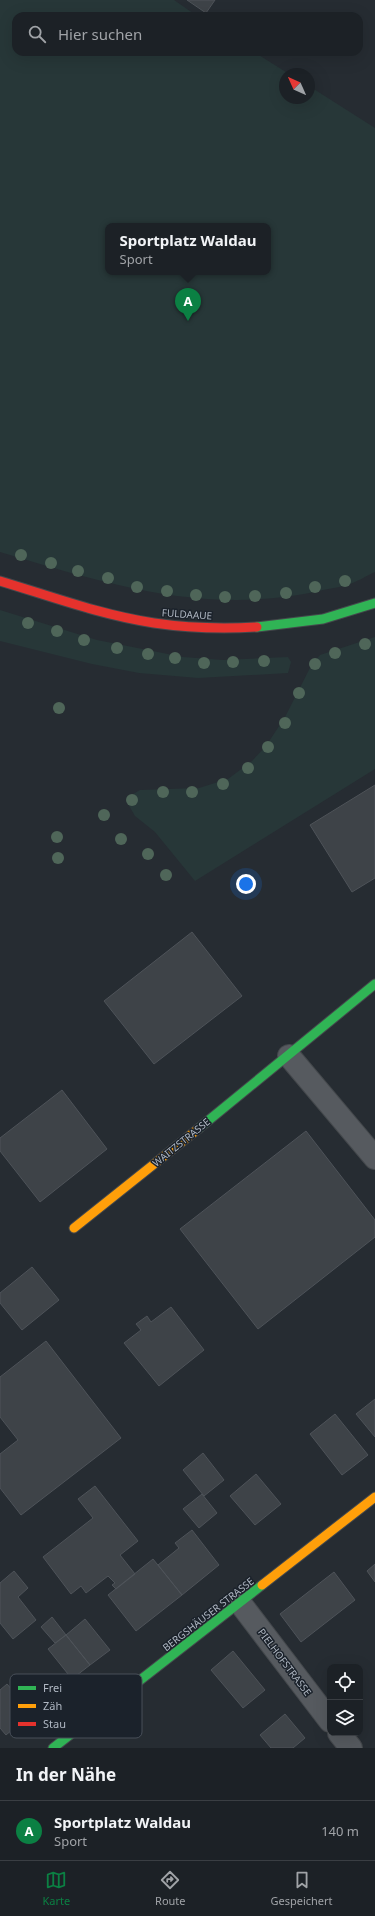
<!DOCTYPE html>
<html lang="de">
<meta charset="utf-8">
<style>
body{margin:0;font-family:"Noto Sans",sans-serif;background:#25292e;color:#f1f3f6}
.controls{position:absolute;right:12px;bottom:12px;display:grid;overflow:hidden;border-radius:8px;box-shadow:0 4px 16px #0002}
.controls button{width:36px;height:36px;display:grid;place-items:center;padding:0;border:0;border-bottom:1px solid #3a3e43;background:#1c2126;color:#f1f3f6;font:20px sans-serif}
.compass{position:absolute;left:279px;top:68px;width:36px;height:36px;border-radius:50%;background:#1c2126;box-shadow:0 4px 16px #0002;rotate:315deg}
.you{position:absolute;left:246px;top:884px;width:14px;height:14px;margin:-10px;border:3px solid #fff;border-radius:50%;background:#1a73e8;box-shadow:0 0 0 6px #1a73e833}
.badge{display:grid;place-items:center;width:26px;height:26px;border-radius:50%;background:#0b8043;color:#fff;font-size:13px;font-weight:700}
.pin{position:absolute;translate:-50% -33px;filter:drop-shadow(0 1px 2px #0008)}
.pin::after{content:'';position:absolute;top:21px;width:14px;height:12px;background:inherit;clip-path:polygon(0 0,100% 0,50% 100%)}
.popup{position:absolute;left:105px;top:223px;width:166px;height:52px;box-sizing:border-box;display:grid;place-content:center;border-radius:8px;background:#1c2126;filter:drop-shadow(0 1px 3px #0005);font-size:13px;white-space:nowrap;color:#a0a3a7}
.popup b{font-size:15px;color:#f1f3f6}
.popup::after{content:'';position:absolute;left:50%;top:100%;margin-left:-8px;border:8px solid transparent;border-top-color:#1c2126}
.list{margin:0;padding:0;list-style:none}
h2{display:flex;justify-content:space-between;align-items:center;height:52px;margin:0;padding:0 16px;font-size:17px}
h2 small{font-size:13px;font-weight:400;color:#a0a3a7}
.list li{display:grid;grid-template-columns:26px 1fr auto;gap:12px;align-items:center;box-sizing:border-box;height:60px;padding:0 16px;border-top:1px solid #3a3e43}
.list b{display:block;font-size:15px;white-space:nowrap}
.list p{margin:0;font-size:13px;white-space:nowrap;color:#a0a3a7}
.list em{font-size:13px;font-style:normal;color:#a0a3a7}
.icon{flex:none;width:22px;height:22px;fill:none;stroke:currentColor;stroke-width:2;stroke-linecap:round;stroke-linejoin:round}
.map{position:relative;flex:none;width:375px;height:1748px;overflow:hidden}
.search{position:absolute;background:#1c2126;box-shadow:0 4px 16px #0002;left:12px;right:12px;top:12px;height:44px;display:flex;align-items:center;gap:10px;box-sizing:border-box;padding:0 14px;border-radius:12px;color:#a0a3a7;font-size:15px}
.sheet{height:112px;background:#1c2126}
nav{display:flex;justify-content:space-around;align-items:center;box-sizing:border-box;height:56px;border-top:1px solid #3a3e43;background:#1c2126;font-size:11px;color:#a0a3a7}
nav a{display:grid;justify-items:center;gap:2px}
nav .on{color:#0b8043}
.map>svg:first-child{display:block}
</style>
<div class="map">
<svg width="375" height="1748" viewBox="0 0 375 1748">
<rect width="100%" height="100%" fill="#262c32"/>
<!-- green -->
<path fill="#273738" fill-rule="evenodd" d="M0,0H174L197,16H16V52H254L289,74H285V98H309V86L375,128V572C366,576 357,582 347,585C337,588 325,589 315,592C203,615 107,584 0,552ZM108,226H268V272H108Z
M0,610L97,640L183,657L223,660L288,657L291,662L288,673L198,678L139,673L92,664L0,641Z
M375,637V769L195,881L155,832L135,816L128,804L130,796L140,790L199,788L228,779L252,761L266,746L285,717L311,666L320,655Z"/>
<!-- building -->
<path fill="#3e4348" stroke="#4e5359" d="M187,0H215L206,13Z
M375,785V878L352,892L310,825Z
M192,932L242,996L154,1064L104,1001Z
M62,1090L107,1149L40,1202L0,1151V1138Z
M306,1131L375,1220V1237L258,1329L180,1229Z
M32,1267L59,1300L22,1330L0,1303V1293Z
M171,1307L204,1350L159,1386L124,1343L141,1330L136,1324L147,1316L151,1322Z
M46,1341L121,1438L21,1515L0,1488V1454L18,1440L0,1417V1377Z
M375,1399V1437L356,1414Z
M335,1414L368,1455L342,1475L310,1434Z
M203,1453L224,1480L204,1496L183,1470Z
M256,1474L281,1504L255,1525L230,1496Z
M95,1486L138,1541L120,1555L135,1574L116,1589L112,1585L115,1583L108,1576L86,1593L81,1586L71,1594L43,1557L93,1518L78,1499Z
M202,1494L217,1513L199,1528L183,1509Z
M192,1530L219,1565L182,1595L158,1565L179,1548L175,1543Z
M153,1559L182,1595L136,1631L108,1595Z
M375,1564V1582L367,1571Z
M14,1571L28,1588L18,1597L36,1620L13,1639L0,1623V1583Z
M334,1572L355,1600L301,1642L280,1614Z
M52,1617L66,1635L55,1643L41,1627Z
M85,1619L110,1650L90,1665L66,1635Z
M66,1635L90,1665L72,1679L48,1649Z
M233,1651L265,1690L243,1708L211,1670Z
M7,1684L32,1713L6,1735L0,1728V1690Z
M285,1714L305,1738L293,1748H271L260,1735Z"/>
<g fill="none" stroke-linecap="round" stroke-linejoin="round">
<defs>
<path id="street" d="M289,1056L375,1158
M240,1603L330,1721
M339,1733L351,1748"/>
<path id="fast" d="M257,627L323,619L375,603
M198,1129L375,984
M53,1748L262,1585"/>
<path id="slow" d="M74,1228L198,1129
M262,1585L375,1497"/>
<path id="jam" d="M0,581C50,596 101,615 154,623C188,628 223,629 257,627"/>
</defs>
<!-- street casing -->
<use href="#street" stroke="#44484c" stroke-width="24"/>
<!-- fast casing -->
<use href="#fast" stroke="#44484c" stroke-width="11"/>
<!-- slow casing -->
<use href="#slow" stroke="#44484c" stroke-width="11"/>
<!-- jam casing -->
<use href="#jam" stroke="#44484c" stroke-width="11"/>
<!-- street -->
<use href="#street" stroke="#565a5f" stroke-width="22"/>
<!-- fast -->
<use href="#fast" stroke="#30b455" stroke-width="9"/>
<!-- slow -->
<use href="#slow" stroke="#ff9f0a" stroke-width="9"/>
<!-- jam -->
<use href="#jam" stroke="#e5322d" stroke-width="9"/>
</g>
<!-- trees -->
<g fill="#4f6659">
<circle cx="21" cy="555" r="6"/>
<circle cx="51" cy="563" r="6"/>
<circle cx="78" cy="571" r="6"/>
<circle cx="108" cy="578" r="6"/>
<circle cx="345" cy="581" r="6"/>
<circle cx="137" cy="587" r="6"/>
<circle cx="315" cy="587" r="6"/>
<circle cx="167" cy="591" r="6"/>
<circle cx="286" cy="593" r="6"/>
<circle cx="196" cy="595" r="6"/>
<circle cx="255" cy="596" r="6"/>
<circle cx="225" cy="597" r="6"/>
<circle cx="28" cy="623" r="6"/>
<circle cx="57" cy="631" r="6"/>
<circle cx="84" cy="640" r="6"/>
<circle cx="365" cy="644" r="6"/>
<circle cx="117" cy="648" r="6"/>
<circle cx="335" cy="653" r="6"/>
<circle cx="148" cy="654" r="6"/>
<circle cx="175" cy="658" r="6"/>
<circle cx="264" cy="661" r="6"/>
<circle cx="233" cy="662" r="6"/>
<circle cx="204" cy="663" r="6"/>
<circle cx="315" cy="664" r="6"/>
<circle cx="299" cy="693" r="6"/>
<circle cx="59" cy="708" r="6"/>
<circle cx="285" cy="723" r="6"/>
<circle cx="268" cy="747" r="6"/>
<circle cx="248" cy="768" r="6"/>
<circle cx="223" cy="784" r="6"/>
<circle cx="163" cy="792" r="6"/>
<circle cx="192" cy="792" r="6"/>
<circle cx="132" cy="800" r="6"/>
<circle cx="104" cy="815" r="6"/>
<circle cx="57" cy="837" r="6"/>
<circle cx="121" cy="839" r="6"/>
<circle cx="148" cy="854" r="6"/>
<circle cx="58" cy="858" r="6"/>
<circle cx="166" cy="875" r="6"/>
</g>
<g text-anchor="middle" stroke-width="3" stroke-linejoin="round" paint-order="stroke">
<!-- street labels -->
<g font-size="10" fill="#b0b8c3" stroke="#1b222b">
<text transform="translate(187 614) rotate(4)" y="4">FULDAAUE</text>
<text transform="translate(181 1142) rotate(-39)" y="4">WAITZSTRASSE</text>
<text transform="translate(208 1614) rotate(-38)" y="4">BERGSHÄUSER STRASSE</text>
<text transform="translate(285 1662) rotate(53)" y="4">PIELHOFSTRASSE</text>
</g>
</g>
<!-- legend -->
<rect x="10" y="1674" width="132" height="64" rx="6" fill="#1b222b" stroke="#484f59" stroke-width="1"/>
<rect x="18" y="1686" width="18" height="4" fill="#30b455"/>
<rect x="18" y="1704" width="18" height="4" fill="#ff9f0a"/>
<rect x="18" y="1722" width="18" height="4" fill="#e5322d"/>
<g font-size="11" fill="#b0b8c3">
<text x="43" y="1692">Frei</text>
<text x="43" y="1710">Zäh</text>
<text x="43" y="1728">Stau</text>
</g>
</svg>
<div class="controls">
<button><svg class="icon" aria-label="locate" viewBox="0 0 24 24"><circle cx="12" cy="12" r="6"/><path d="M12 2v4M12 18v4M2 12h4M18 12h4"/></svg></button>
<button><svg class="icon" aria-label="layers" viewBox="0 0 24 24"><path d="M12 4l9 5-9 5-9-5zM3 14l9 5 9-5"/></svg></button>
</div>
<svg class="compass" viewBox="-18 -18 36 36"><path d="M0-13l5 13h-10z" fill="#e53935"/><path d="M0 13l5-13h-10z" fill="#a0a3a7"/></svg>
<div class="you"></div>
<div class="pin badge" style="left:188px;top:321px">A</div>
<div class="popup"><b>Sportplatz Waldau</b>Sport</div>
<div class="search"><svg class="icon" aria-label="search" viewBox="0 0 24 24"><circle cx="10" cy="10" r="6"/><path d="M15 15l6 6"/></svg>Hier suchen</div>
</div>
<section class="sheet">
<h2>In der Nähe<small></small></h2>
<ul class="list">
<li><span class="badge">A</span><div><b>Sportplatz Waldau</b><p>Sport</p></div><em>140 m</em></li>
</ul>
</section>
<nav>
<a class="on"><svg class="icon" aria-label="map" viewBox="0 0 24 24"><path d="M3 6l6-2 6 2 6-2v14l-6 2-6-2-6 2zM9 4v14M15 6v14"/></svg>Karte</a>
<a><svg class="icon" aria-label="directions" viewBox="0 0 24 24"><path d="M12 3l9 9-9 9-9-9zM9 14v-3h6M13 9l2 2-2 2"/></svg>Route</a>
<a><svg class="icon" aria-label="saved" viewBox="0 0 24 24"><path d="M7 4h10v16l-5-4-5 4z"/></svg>Gespeichert</a>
</nav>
